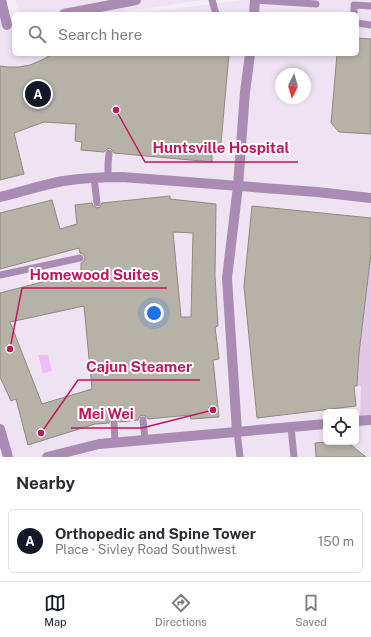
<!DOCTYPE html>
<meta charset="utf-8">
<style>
body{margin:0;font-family:"Public Sans",sans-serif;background:#f2f2f3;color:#2b2b33}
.controls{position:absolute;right:12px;bottom:12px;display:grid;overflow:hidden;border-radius:6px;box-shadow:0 2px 6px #0003}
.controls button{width:36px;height:36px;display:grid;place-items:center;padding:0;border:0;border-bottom:1px solid #e1e1e2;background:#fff;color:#2b2b33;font:20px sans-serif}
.compass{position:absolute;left:275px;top:68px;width:36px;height:36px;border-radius:50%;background:#fff;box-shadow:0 2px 6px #0003;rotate:185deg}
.you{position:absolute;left:154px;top:313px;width:14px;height:14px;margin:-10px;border:3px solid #fff;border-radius:50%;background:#1a73e8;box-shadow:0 0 0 6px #1a73e833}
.badge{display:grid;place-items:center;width:26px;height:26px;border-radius:50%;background:#111827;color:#fff;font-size:13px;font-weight:700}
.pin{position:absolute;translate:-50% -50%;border:2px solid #fff;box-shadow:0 1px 4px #0006}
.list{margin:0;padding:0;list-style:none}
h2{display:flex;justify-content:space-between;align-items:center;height:52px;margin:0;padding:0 16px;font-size:17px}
h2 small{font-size:13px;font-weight:400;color:#7c7c81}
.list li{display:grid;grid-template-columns:26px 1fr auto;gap:12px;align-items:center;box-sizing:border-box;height:64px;margin:0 8px 8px;padding:0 8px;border:1px solid #e1e1e2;border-radius:6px}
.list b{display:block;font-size:15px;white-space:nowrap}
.list p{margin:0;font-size:13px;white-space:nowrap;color:#7c7c81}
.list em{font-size:13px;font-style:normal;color:#7c7c81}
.icon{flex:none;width:22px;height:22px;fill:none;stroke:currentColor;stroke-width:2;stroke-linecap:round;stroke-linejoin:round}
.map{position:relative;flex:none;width:371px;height:457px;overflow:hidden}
.search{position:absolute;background:#fff;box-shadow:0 2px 6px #0003;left:12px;right:12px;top:12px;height:44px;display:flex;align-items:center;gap:10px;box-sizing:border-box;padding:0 14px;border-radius:6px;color:#7c7c81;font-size:15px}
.sheet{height:124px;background:#fff}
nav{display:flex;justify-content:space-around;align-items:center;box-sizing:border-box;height:56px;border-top:1px solid #e1e1e2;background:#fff;font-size:11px;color:#7c7c81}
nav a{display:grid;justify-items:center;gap:2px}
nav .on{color:#111827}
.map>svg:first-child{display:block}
</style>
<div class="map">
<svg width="371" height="457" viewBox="0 0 371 457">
<rect width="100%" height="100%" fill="#f4edf6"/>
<!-- built -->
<path fill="#efe3f3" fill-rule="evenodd" d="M15,0H202L110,14H19Z
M240,0H371V457H7L0,438V188L51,174L0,187V18L3,31L14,30V54H357V14H136ZM281,74H305V98H281ZM326,412H356V442H326Z"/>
<!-- green -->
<path fill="#e2c7e9" d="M371,253V420L360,421L361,386H357L359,353Z"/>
<!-- water -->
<path fill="#ebbef7" d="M38,355H48L52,371L43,373Z"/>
<!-- building -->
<path fill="#b6b2a8" stroke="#8e8980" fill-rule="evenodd" d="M357,38L371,39V134L339,132L331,123L337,54H357Z
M52,54H229L220,154L212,153V162L114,153L113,151L110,148L107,149L104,152L81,150L82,142L75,141L76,124L44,122L14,133L24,174L0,180V66L8,67H19L30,65L44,59Z
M170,196V199L216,204L215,276L218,326L215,327L219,359L213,360L219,417L191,419L190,415L148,419L147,417L143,415L140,416L138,420L119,422L117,418L113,417L110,419L109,423L95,424L28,445L16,399L11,401L0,377V293L81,272V263L84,261L85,257L83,254L80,253L79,248L0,269V213L52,200L60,229L77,224L75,205L92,203L93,206L97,208L100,207L102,203ZM173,232L193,233L191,317H181ZM84,306L92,389L42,404L10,322Z
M252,206L371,218V253L359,353L357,386H354L356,406L257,418L244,286Z
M326,442H347L366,457H316L315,443Z"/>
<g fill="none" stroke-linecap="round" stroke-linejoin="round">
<!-- service -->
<path stroke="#aa8bb3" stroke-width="7" d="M212,0L216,14
M255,0L316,4
M354,14V5L371,6
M357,23L371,25
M94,177L97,203
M108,177V164L109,153
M0,275L80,258
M143,420L145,440
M114,422L115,442
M291,427L294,457
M237,432L240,457"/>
<!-- minor -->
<path stroke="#aa8bb3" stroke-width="10" d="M1,0L7,25
M64,14L136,0
M254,14L255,0
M237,432L227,278L238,186L245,92L250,54"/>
<!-- tertiary -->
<path stroke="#aa8bb3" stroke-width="10" d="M0,197C21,192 42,185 63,181C83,178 102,177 122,177L317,192L371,198
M356,421L371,420
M0,429L8,457
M47,457L99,444L326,424"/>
</g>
<!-- callouts -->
<path fill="none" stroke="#c2185b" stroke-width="1.5" d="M116 110L145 162H298M10 349L22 288H167M41 433L78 380H200M213 410L142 428H71"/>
<g fill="#c2185b" stroke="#fff" stroke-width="1.5">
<circle cx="116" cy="110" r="4"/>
<circle cx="10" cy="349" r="4"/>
<circle cx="41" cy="433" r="4"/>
<circle cx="213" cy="410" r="4"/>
</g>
<g font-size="15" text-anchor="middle" font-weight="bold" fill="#c2185b" stroke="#fff" stroke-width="4" stroke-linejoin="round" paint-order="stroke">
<text x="221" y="153">Huntsville Hospital</text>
<text x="94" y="280">Homewood Suites</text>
<text x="139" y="372">Cajun Steamer</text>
<text x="106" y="419">Mei Wei</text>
</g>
</svg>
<div class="controls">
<button><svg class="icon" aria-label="locate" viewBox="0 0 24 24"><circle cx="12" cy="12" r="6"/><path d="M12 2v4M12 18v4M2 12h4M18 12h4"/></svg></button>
</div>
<svg class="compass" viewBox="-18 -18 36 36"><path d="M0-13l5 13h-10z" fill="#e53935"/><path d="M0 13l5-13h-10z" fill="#7c7c81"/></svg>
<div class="you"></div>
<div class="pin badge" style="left:38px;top:94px">A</div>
<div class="search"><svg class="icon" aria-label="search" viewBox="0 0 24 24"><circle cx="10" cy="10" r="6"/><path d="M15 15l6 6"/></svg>Search here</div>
</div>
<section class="sheet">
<h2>Nearby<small></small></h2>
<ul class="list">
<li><span class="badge">A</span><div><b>Orthopedic and Spine Tower</b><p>Place · Sivley Road Southwest</p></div><em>150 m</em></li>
</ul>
</section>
<nav>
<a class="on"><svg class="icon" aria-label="map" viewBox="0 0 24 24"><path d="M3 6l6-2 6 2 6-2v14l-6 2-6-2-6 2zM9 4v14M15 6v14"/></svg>Map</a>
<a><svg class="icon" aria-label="directions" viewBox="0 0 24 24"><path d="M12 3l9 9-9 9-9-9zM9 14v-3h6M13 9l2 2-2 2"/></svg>Directions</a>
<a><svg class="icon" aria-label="saved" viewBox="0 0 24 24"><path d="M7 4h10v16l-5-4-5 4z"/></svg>Saved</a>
</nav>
